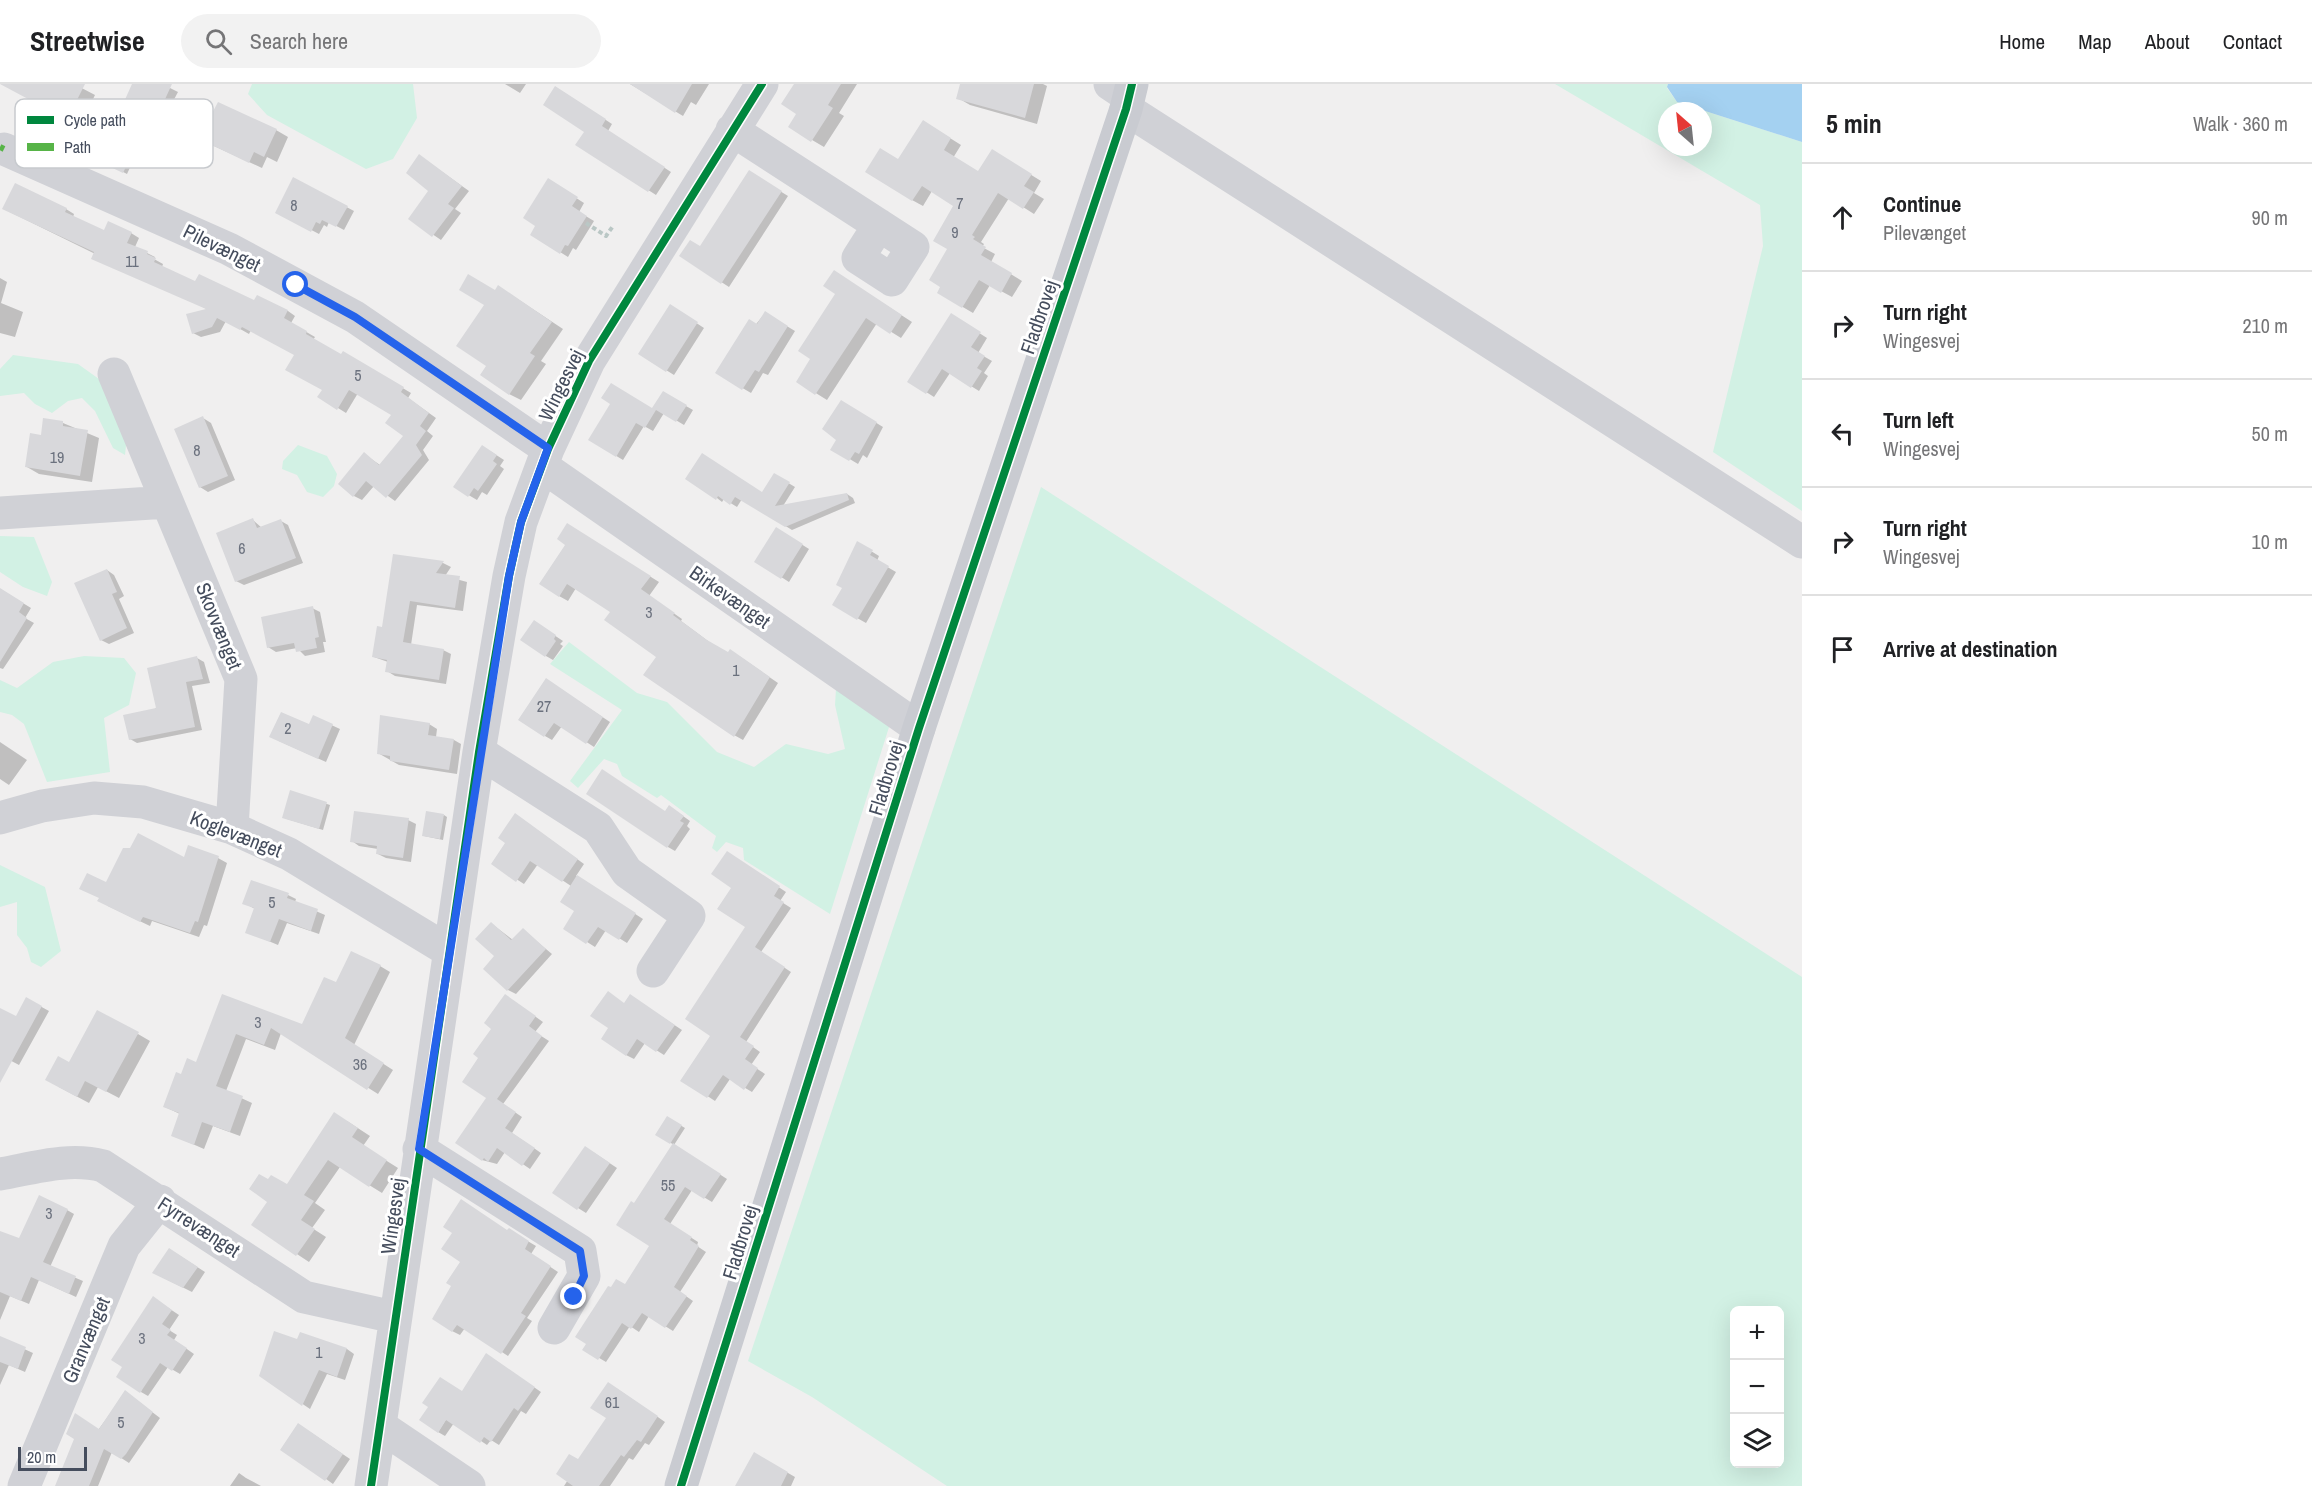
<!DOCTYPE html>
<meta charset="utf-8">
<style>
body{margin:0;font-family:"Archivo Narrow",sans-serif;background:#f2f2f2;color:#202124}
.controls{position:absolute;right:18px;bottom:18px;display:grid;overflow:hidden;border-radius:9px;box-shadow:0 6px 24px #0002}
.controls button{width:54px;height:54px;display:grid;place-items:center;padding:0;border:0;border-bottom:2px solid #e0e0e0;background:#fff;color:#202124;font:30px sans-serif}
.compass{position:absolute;left:1658px;top:18px;width:54px;height:54px;border-radius:50%;background:#fff;box-shadow:0 6px 24px #0002;rotate:333deg}
.scale{position:absolute;left:18px;bottom:15px;width:69px;box-sizing:border-box;padding-left:6px;border:3px solid #454d5d;border-top:0;font-size:16px;line-height:21px;white-space:nowrap;color:#454d5d;-webkit-text-stroke:4px #fff;paint-order:stroke}
.stop{position:absolute;width:18px;height:18px;margin:-14px;border:4px solid #2563eb;border-radius:50%;background:#fff}
.stop.end{background:#2563eb;border-color:#fff;box-shadow:0 2px 6px #0008}
.list{margin:0;padding:0;list-style:none}
h2{display:flex;justify-content:space-between;align-items:center;height:78px;margin:0;padding:0 24px;font-size:26px}
h2 small{font-size:20px;font-weight:400;color:#757577}
.list li{display:grid;grid-template-columns:39px 1fr auto;gap:18px;align-items:center;box-sizing:border-box;height:108px;padding:0 24px;border-top:2px solid #e0e0e0}
.list b{display:block;font-size:22px;white-space:nowrap}
.list p{margin:0;font-size:20px;white-space:nowrap;color:#757577}
.list em{font-size:20px;font-style:normal;color:#757577}
.icon{flex:none;width:33px;height:33px;fill:none;stroke:currentColor;stroke-width:2;stroke-linecap:round;stroke-linejoin:round}
.map{position:relative;flex:none;width:1802px;height:1402px;overflow:hidden}
header{display:flex;align-items:center;gap:36px;box-sizing:border-box;height:84px;padding:0 30px;background:#fff;border-bottom:2px solid #e0e0e0}
header strong{font-size:28px}
nav{display:flex;gap:33px;margin-inline-start:auto;font-size:21px}
.search{width:420px;height:54px;background:#f2f2f2;display:flex;align-items:center;gap:15px;box-sizing:border-box;padding:0 21px;border-radius:33px;color:#757577;font-size:22px}
main{display:flex}
aside{flex:1;background:#fff}
.map>svg:first-child{display:block}
</style>
<header>
<strong>Streetwise</strong>
<div class="search"><svg class="icon" aria-label="search" viewBox="0 0 24 24"><circle cx="10" cy="10" r="6"/><path d="M15 15l6 6"/></svg>Search here</div>
<nav><a>Home</a><a>Map</a><a>About</a><a>Contact</a></nav>
</header>
<main>
<div class="map">
<svg width="1802" height="1402" viewBox="0 0 1802 1402">
<rect width="100%" height="100%" fill="#f0efef"/>
<!-- green -->
<path fill="#d2f1e4" fill-rule="evenodd" d="M252,0H413L417,34L393,75L366,85L267,31L248,10Z
M1555,0H1668L1667,4L1677,18L1802,58V427L1713,368L1763,162L1760,121ZM1667,27H1703V63H1667Z
M13,271L78,280L99,295L127,352L125,371L113,364L95,327L82,314L68,317L52,329L35,320L24,309L0,312V285Z
M298,361L327,372L337,390L334,402L323,413L307,408L297,391L282,385L283,377Z
M1041,403L1802,893V1402H947L812,1313L748,1277ZM1734,1226H1780V1380H1734Z
M0,452L34,453L52,498L47,512L23,503L0,488Z
M569,558L637,609L667,618L717,668L754,683L786,660L828,670L845,665L835,621L836,605L890,640L830,830L744,776L743,764L726,758L717,768L712,764L716,752L661,711L657,714L622,692L617,680L604,675L578,704L570,697L622,626L550,580Z
M84,572L124,574L136,589L129,621L104,634L110,688L47,698L24,640L12,631L0,628V596L17,604L53,578Z
M0,781L45,803L61,867L41,883L31,878L27,864L17,851V818L0,823Z"/>
<!-- water -->
<path fill="#a4d1f1" d="M1668,0H1802V58L1677,18L1667,3Z"/>
<!-- shadow -->
<path fill="#0003" d="M19,0H74L95,11L88,25L104,34L93,56L53,36L44,23Z
M134,0H162L178,8L163,36L125,20Z
M505,0H526L520,9Z
M630,0H709L696,21L691,18L683,32Z
M805,0H857L839,29L844,32L824,63L790,43L798,29Z
M961,0H1043L1047,2L1037,40L970,21L958,14Z
M563,8L612,40L608,47L671,88L656,111L578,61L586,48Z
M210,37L276,46L288,53L277,78L267,73L262,84L203,57Z
M934,44L961,61L953,74L978,89L1002,73L1041,97L1034,109L1044,115L1034,130L1009,114L981,158L984,160L982,163L995,170L991,178L1022,197L1012,213L990,201L973,229L939,209L956,122L932,107L923,122L912,116L899,77Z
M106,62L134,75L127,90L100,76Z
M427,77L469,107L455,125L461,129L441,156L410,135L430,107Z
M749,88L788,112L729,203L681,172L701,164Z
M294,95L354,127L344,146L329,138L327,143L324,141L319,150L277,128Z
M548,96L584,119L579,128L594,137L576,166L573,164L568,173L560,168Z
M66,125L74,130L73,133L105,148L131,149L139,154L135,163L155,173L154,175L163,180L162,183L196,199L255,218L257,213L288,227L295,232L291,239L315,253L313,256L342,272L344,269L411,309L408,314L436,334L427,347L433,352L423,366L429,376L395,417L374,402L362,416L354,412L364,370L380,381L405,352L393,331L358,309L346,329L338,324L296,271L251,246L249,250L226,237L220,248L201,253L193,249L209,226L12,129Z
M0,194L7,198L1,219L23,228L15,253L0,249Z
M844,194L912,238L901,254L877,239L827,316L798,298L812,274Z
M510,210L563,245L541,277L546,280L521,316L509,310L488,282Z
M678,227L704,244L674,291L666,286Z
M765,229L795,247L768,291L763,289L751,309L717,289Z
M951,231L987,254L978,269L992,277L984,289L988,292L979,307L950,289L934,313L909,297Z
M663,309L693,326L684,341L664,329L653,347L644,342L623,376L590,356L653,326Z
M842,318L883,343L867,374L863,371L858,380L833,365L838,356Z
M203,334L211,339L235,396L208,408L200,403Z
M63,339L99,354L92,398L39,390L27,383L42,353Z
M490,367L504,376L500,382L504,385L487,411L482,408L477,416L455,403Z
M702,371L763,410L775,391L795,403L783,422L847,410L853,414L855,419L792,446L742,415L737,423L724,415L722,418L717,414Z
M253,436L262,444L281,437L288,441L303,479L244,501L236,497Z
M777,445L809,465L789,498L756,477Z
M576,446L659,498L649,512L682,535L681,537L716,563L729,570L739,572L778,599L743,656L734,651L612,527L576,504L568,517L559,512Z
M858,459L879,472L877,477L896,488L866,539L834,521L844,504Z
M394,472L443,479L451,483L445,492L467,498L463,527L417,521L411,561L443,566L451,570L446,600L395,592L387,587L388,578L374,573L383,545Z
M107,486L114,491L124,512L119,515L134,549L109,560L101,556Z
M0,505L31,524L25,534L34,539L3,585L0,584Z
M312,524L320,528L326,558H323L325,568L305,572L297,564L276,568L268,563Z
M542,543L563,557L560,560L563,562L553,576L546,572Z
M197,574L204,578L210,599L192,602L202,646L137,659L130,655Z
M554,601L610,638L594,663L562,642L552,656L545,652Z
M314,633L340,645L326,678L279,657L310,642Z
M429,640L437,645L436,653L454,656L461,660L457,690L399,681L378,669Z
M0,658L27,676L9,701L0,695Z
M291,708L330,721L323,746L287,735Z
M676,727L690,737L687,742L690,745L675,767L668,763L666,728Z
M444,731L447,733L443,756L424,752Z
M522,735L584,780L576,792L643,835L627,859L606,846L595,863L565,844L576,826L571,802L538,780L524,800L493,780Z
M408,736L416,740L411,778L386,774L378,770V765L359,762L352,757Z
M131,766L184,775L218,774L227,779L207,842L204,841L199,853L152,837L150,842L108,822L107,800Z
M735,774L786,808L780,817L791,824L761,868L791,888L746,958L760,968L751,981L765,990L752,1008L730,995L715,1017L683,996L712,951L747,843L733,803Z
M288,811L296,815L295,818L325,831L319,850L287,839L278,861L247,848L255,825L244,819Z
M492,840L513,856L523,846L552,870L516,910L508,906L496,872Z
M380,882L390,888L354,961L393,986L378,1010L281,949L275,966L246,955L226,1007L252,1019L240,1052L213,1042L204,1065L172,1051L180,1030L165,1023L182,992L197,981L223,912L303,942L337,900Z
M27,915L49,927L19,981L0,971V925L17,934Z
M512,916L543,938L535,948L549,957L503,1020L522,1033L512,1049L541,1069L530,1085L505,1068L497,1080L482,1076L488,1013L481,973Z
M638,917L682,946L664,971L645,959L634,975L626,971L625,920Z
M138,950L150,957L119,1014L98,1003L89,1019L59,1003L70,980Z
M668,1034L685,1044L674,1061L727,1095L712,1118L692,1106L670,1140L698,1158L697,1162L706,1168L680,1208L693,1217L673,1247L649,1232L639,1248L630,1242L606,1278L584,1265L651,1162L634,1120L674,1061L657,1050Z
M347,1037L370,1052L363,1062L398,1084L382,1109L340,1083L315,1119L325,1126L312,1144L326,1153L309,1178L253,1141L269,1117V1097L287,1102Z
M593,1068L617,1084L586,1129L554,1109Z
M67,1126L74,1130L50,1183L83,1197L76,1213L39,1196L29,1220L10,1212L0,1236V1149L20,1156Z
M509,1146L536,1162L531,1170L558,1188L527,1234L532,1237L508,1272L465,1244L460,1251L452,1247L453,1202L462,1177Z
M177,1170L205,1188L192,1208L162,1193Z
M161,1219L179,1231L169,1246L177,1251L174,1256L194,1270L180,1290L168,1283L148,1312L141,1308Z
M0,1254L33,1269L25,1288L9,1281L0,1301Z
M298,1257L347,1265L354,1270L345,1296L327,1290L310,1325L261,1292Z
M493,1275L541,1308L526,1330L521,1327L499,1361L491,1356L487,1361L454,1339L445,1352L438,1348L463,1309Z
M616,1304L665,1338L649,1361L645,1359L633,1376L629,1374L610,1402H564L608,1334Z
M126,1308L160,1334L129,1379L112,1368L98,1402H57Z
M307,1346L350,1375L333,1400L326,1395Z
M755,1370L795,1393L791,1402H736Z
M239,1389L246,1394L261,1402H230Z"/>
<!-- building -->
<path fill="#d8d8db" d="M0,0H85L76,18L92,25L80,50L39,30L43,23Z
M132,0H172L161,24L159,23L154,33L123,20Z
M630,0H692L675,29Z
M794,0H841L828,21L833,24L811,58L788,43L796,30L781,20Z
M960,0H1034L1025,34L956,15Z
M555,2L606,35L602,42L665,83L648,108L575,61L584,48L543,21Z
M218,18L277,45L264,73L254,68L249,79L189,50L198,30L209,35Z
M923,36L951,54L944,66L978,87L992,65L1032,90L1024,102L1034,108L1023,125L998,109L972,151L975,153L973,155L986,163L981,171L1012,189L1001,209L979,196L962,224L937,209L940,203L929,196L947,165L933,157L953,122L922,102L912,117L865,88L880,64L898,75Z
M106,60L131,72L123,89L98,77Z
M419,70L462,102L448,120L454,124L432,153L408,135L428,107L406,89Z
M749,86L782,107L721,200L679,172L690,156L700,162Z
M293,93L348,122L336,143L322,136L320,140L316,138L311,148L275,129Z
M548,94L578,113L572,122L587,132L568,162L565,161L560,170L530,151L535,142L523,134Z
M15,99L67,124L65,128L104,146L108,137L132,148L127,159L148,167L147,170L156,174L154,178L195,197L199,190L254,216L257,211L288,226L284,234L307,247L306,250L341,270L343,267L404,303L401,308L429,329L420,342L426,347L416,361L422,371L386,414L366,397L353,413L338,400L364,368L379,381L403,352L385,339L391,331L349,306L337,326L317,313L322,306L285,286L294,271L242,243L240,246L217,234L212,243L192,250L186,230L206,225L91,175L94,168L2,125Z
M834,186L902,231L890,250L866,234L815,311L796,298L810,275L798,267L835,210L823,202Z
M468,190L495,206L498,201L552,238L530,269L535,272L509,311L480,291L486,282L456,262L484,221L459,206Z
M670,220L698,238L666,288L638,270Z
M765,227L788,242L759,288L755,286L742,306L715,289L749,235L757,240Z
M951,229L981,248L971,263L985,272L977,284L982,287L971,304L942,285L926,310L907,298Z
M611,299L652,324L663,307L687,321L676,338L656,326L645,344L636,339L616,373L588,356L610,320L601,314Z
M841,316L877,338L859,370L855,368L849,377L830,366L836,356L822,345Z
M203,332L228,392L199,404L174,345Z
M43,334L63,337V342L88,346L80,392L25,383L30,349L41,351Z
M482,361L497,371L493,377L497,380L478,407L474,404L468,413L453,403Z
M702,369L762,408L774,389L790,398L775,422L847,409L849,416L785,443L735,413L730,421L718,412L716,416L685,395Z
M253,434L257,444L281,435L296,474L235,498L216,449Z
M567,439L651,492L641,505L675,529L673,531L707,556L728,568L730,565L770,593L734,653L643,591L656,573L604,536L610,528L567,500L559,513L539,500L565,461L557,455Z
M776,443L803,460L781,495L754,478Z
M857,457L873,466L870,471L889,482L857,536L832,521L842,504L836,501Z
M393,470L444,477L436,489L460,492L455,524L410,517L403,558L444,565L439,596L385,588L387,576L372,573L377,542L382,543Z
M107,485L117,508L112,510L127,544L100,557L74,499Z
M0,504L24,519L19,528L27,534L0,578Z
M313,522L319,553L315,554L317,564L296,568L294,559L267,564L261,533Z
M534,536L556,551L554,555L556,557L545,573L520,556Z
M197,572L203,595L186,598L195,643L129,656L123,631L156,624L147,584Z
M546,594L603,633L586,660L554,639L544,653L518,636Z
M281,628L309,640L313,631L333,640L318,675L269,653Z
M380,631L430,639L428,651L454,655L449,686L390,677V672L377,670Z
M602,685L665,727L669,721L684,732L680,737L684,739L667,764L586,710Z
M290,706L327,718L319,745L282,734Z
M354,727L409,734L403,774L376,770L377,762L350,758Z
M426,727L444,730L440,755L422,752Z
M515,729L578,775L562,798L530,777L516,798L491,780L505,759L498,754Z
M138,749L184,773L188,761L219,772L198,838L195,837L190,849L143,833L140,838L97,817L99,814L79,805L87,789L106,798L123,764H130Z
M727,767L780,802L774,812L784,818L755,863L785,883L740,953L754,962L745,975L758,984L744,1006L723,991L707,1014L680,997L710,952L685,935L745,843L717,825L731,804L711,790Z
M577,791L636,829L619,856L598,843L586,860L563,845L574,827L560,818Z
M251,796L289,809L287,814L318,825L311,847L279,835L270,858L245,849L254,824L242,820Z
M491,838L511,856L523,844L546,865L507,907L483,885L494,872L475,855Z
M351,867L381,881L345,954L384,979L367,1006L271,944L264,961L236,950L216,1002L243,1012L230,1048L202,1038L194,1061L171,1052L179,1029L163,1023L176,988L181,990L187,974L196,978L222,910L302,940L324,893L336,898Z
M608,907L624,919L630,910L675,941L656,968L637,955L626,972L601,955L608,944L590,932Z
M505,910L536,932L529,942L542,952L497,1015L516,1028L505,1044L535,1064L522,1082L497,1064L488,1078L484,1074L482,1077L455,1059L486,1014L462,998L478,974L473,970L491,945L484,939Z
M26,913L42,922L0,999V924L16,932Z
M97,926L139,948L106,1008L85,997L77,1013L45,996L58,972L69,978Z
M334,1028L358,1044L352,1053L387,1076L369,1103L328,1076L304,1111L314,1117L301,1136L315,1145L296,1172L251,1141L267,1118L249,1105L259,1090L268,1095L271,1091L287,1100Z
M667,1032L682,1041L670,1060L655,1051Z
M673,1059L721,1090L704,1115L685,1103L664,1135L692,1153L690,1156L699,1162L674,1203L687,1212L665,1244L642,1229L631,1245L622,1239L598,1276L582,1266L586,1260L575,1253L608,1202L611,1203L616,1195L625,1200L649,1162L616,1141L631,1117L634,1119Z
M585,1062L610,1079L577,1126L552,1109Z
M39,1111L68,1125L43,1178L76,1192L69,1210L31,1193L21,1217L0,1208V1147L19,1154Z
M461,1115L507,1146L509,1144L529,1157L525,1165L551,1182L521,1229L526,1232L501,1270L457,1241L452,1248L432,1235L451,1202L446,1199L460,1178L441,1165L452,1149L443,1143Z
M169,1164L198,1183L183,1204L152,1189Z
M153,1212L172,1226L162,1240L171,1246L167,1251L187,1264L172,1287L160,1279L140,1309L116,1293L122,1283L111,1276Z
M274,1247L297,1255L300,1248L347,1264L337,1293L319,1286L302,1322L259,1292Z
M0,1252L26,1263L18,1285L0,1278Z
M486,1269L535,1303L518,1327L514,1324L491,1358L484,1353L480,1359L446,1336L438,1349L419,1336L428,1323L422,1319L440,1293L462,1307Z
M608,1298L658,1332L641,1358L637,1356L624,1373L621,1371L599,1402H573L556,1390L569,1370L578,1375L606,1334L590,1324Z
M125,1306L153,1328L126,1370L121,1375L104,1365L89,1402H55L74,1355L66,1350L75,1329L99,1345Z
M298,1339L343,1370L325,1397L280,1366Z
M754,1368L788,1388L781,1402H735Z"/>
<g fill="none" stroke-linecap="round" stroke-linejoin="round">
<!-- path -->
<path stroke="#bac7c5" stroke-width="4" stroke-dasharray="4.5 3" stroke-linecap="butt" d="M586,139L606,152L613,142"/>
<!-- minor -->
<path stroke="#d0d1d6" stroke-width="33" d="M1110,0L1128,12
M1126,25L1802,458
M732,46L913,163L892,196L858,174L879,141
M4,65L229,165L355,233L548,365
M114,290L241,595L232,744
M542,382L919,644
M0,429L167,418
M479,668L598,744L627,788L689,832L653,887
M0,734L42,722L94,714L143,718L232,744L289,770L449,867
M419,1065L580,1167L584,1192L554,1244
M0,1090C34,1084 69,1073 103,1082L304,1213L394,1233
M380,1342L469,1402
M24,1402L124,1162L160,1117
M371,1402L479,668L509,492L521,438L548,365L589,277L762,0"/>
<!-- major -->
<path stroke="#c9cbd1" stroke-width="33" d="M681,1402L919,644L1126,25L1132,0"/>
<!-- quiet -->
<path stroke="#57b448" stroke-width="6" stroke-dasharray="12 6" stroke-linecap="butt" d="M0,63L4,65"/>
<defs>
<path id="cycleway" d="M371,1402L479,668L509,492L521,438L548,365L589,277L762,0
M681,1402L919,644L1126,25L1132,0"/>
</defs>
<!-- cycleway casing -->
<use href="#cycleway" stroke="#fff" stroke-width="11"/>
<!-- cycleway -->
<use href="#cycleway" stroke="#00873e" stroke-width="8"/>
</g>
<g fill="none" stroke-linecap="round" stroke-linejoin="round">
<!-- route -->
<path stroke="#2563eb" stroke-width="8" d="M296,201L355,233L548,364L521,438L509,492L419,1065L580,1167L584,1192L574,1213"/>
</g>
<g text-anchor="middle" stroke-width="6" stroke-linejoin="round" paint-order="stroke">
<!-- number labels -->
<g font-size="16" fill="#6b717e">
<text x="960" y="125">7</text>
<text x="294" y="127">8</text>
<text x="955" y="154">9</text>
<text x="132" y="183">11</text>
<text x="358" y="297">5</text>
<text x="197" y="372">8</text>
<text x="57" y="379">19</text>
<text x="242" y="470">6</text>
<text x="649" y="534">3</text>
<text x="736" y="592">1</text>
<text x="544" y="628">27</text>
<text x="288" y="650">2</text>
<text x="272" y="824">5</text>
<text x="258" y="944">3</text>
<text x="360" y="986">36</text>
<text x="668" y="1107">55</text>
<text x="49" y="1135">3</text>
<text x="142" y="1260">3</text>
<text x="319" y="1274">1</text>
<text x="612" y="1324">61</text>
<text x="121" y="1344">5</text>
</g>
<!-- street labels -->
<g font-size="20" fill="#454d5d" stroke="#fff">
<text transform="translate(222 164) rotate(26)" y="7">Pilevænget</text>
<text transform="translate(1039 233) rotate(-71)" y="7">Fladbrovej</text>
<text transform="translate(561 301) rotate(-64)" y="7">Wingesvej</text>
<text transform="translate(730 513) rotate(35)" y="7">Birkevænget</text>
<text transform="translate(219 542) rotate(68)" y="7">Skovvænget</text>
<text transform="translate(886 694) rotate(-73)" y="7">Fladbrovej</text>
<text transform="translate(236 750) rotate(21)" y="7">Koglevænget</text>
<text transform="translate(393 1132) rotate(-82)" y="7">Wingesvej</text>
<text transform="translate(199 1143) rotate(33)" y="7">Fyrrevænget</text>
<text transform="translate(740 1158) rotate(-73)" y="7">Fladbrovej</text>
<text transform="translate(86 1256) rotate(-67)" y="7">Granvænget</text>
</g>
</g>
<!-- legend -->
<rect x="15" y="15" width="198" height="69" rx="9" fill="#fff" stroke="#c7cace" stroke-width="1.5"/>
<rect x="27" y="32" width="27" height="8" fill="#00873e"/>
<rect x="27" y="59" width="27" height="8" fill="#57b448"/>
<g font-size="16" fill="#454d5d">
<text x="64" y="42">Cycle path</text>
<text x="64" y="69">Path</text>
</g>
</svg>
<div class="controls">
<button>+</button>
<button>−</button>
<button><svg class="icon" aria-label="layers" viewBox="0 0 24 24"><path d="M12 4l9 5-9 5-9-5zM3 14l9 5 9-5"/></svg></button>
</div>
<svg class="compass" viewBox="-18 -18 36 36"><path d="M0-13l5 13h-10z" fill="#e53935"/><path d="M0 13l5-13h-10z" fill="#757577"/></svg>
<div class="scale">20 m</div>
<div class="stop" style="left:296px;top:201px"></div>
<div class="stop end" style="left:574px;top:1213px"></div>
</div>
<aside>
<h2>5 min<small>Walk · 360 m</small></h2>
<ul class="list">
<li><svg class="icon" aria-label="ahead" viewBox="0 0 24 24"><path d="M12 20V5M6 11l6-6 6 6"/></svg><div><b>Continue</b><p>Pilevænget</p></div><em>90 m</em></li>
<li><svg class="icon" aria-label="right" viewBox="0 0 24 24"><path d="M7 20v-9h11M14 6l5 5-5 5"/></svg><div><b>Turn right</b><p>Wingesvej</p></div><em>210 m</em></li>
<li><svg class="icon" aria-label="left" viewBox="0 0 24 24"><path d="M17 20v-9H6M10 6l-5 5 5 5"/></svg><div><b>Turn left</b><p>Wingesvej</p></div><em>50 m</em></li>
<li><svg class="icon" aria-label="right" viewBox="0 0 24 24"><path d="M7 20v-9h11M14 6l5 5-5 5"/></svg><div><b>Turn right</b><p>Wingesvej</p></div><em>10 m</em></li>
<li><svg class="icon" aria-label="arrive" viewBox="0 0 24 24"><path d="M6 21V4h12l-3 4 3 4H6"/></svg><div><b>Arrive at destination</b></div></li>
</ul>
</aside>
</main>
